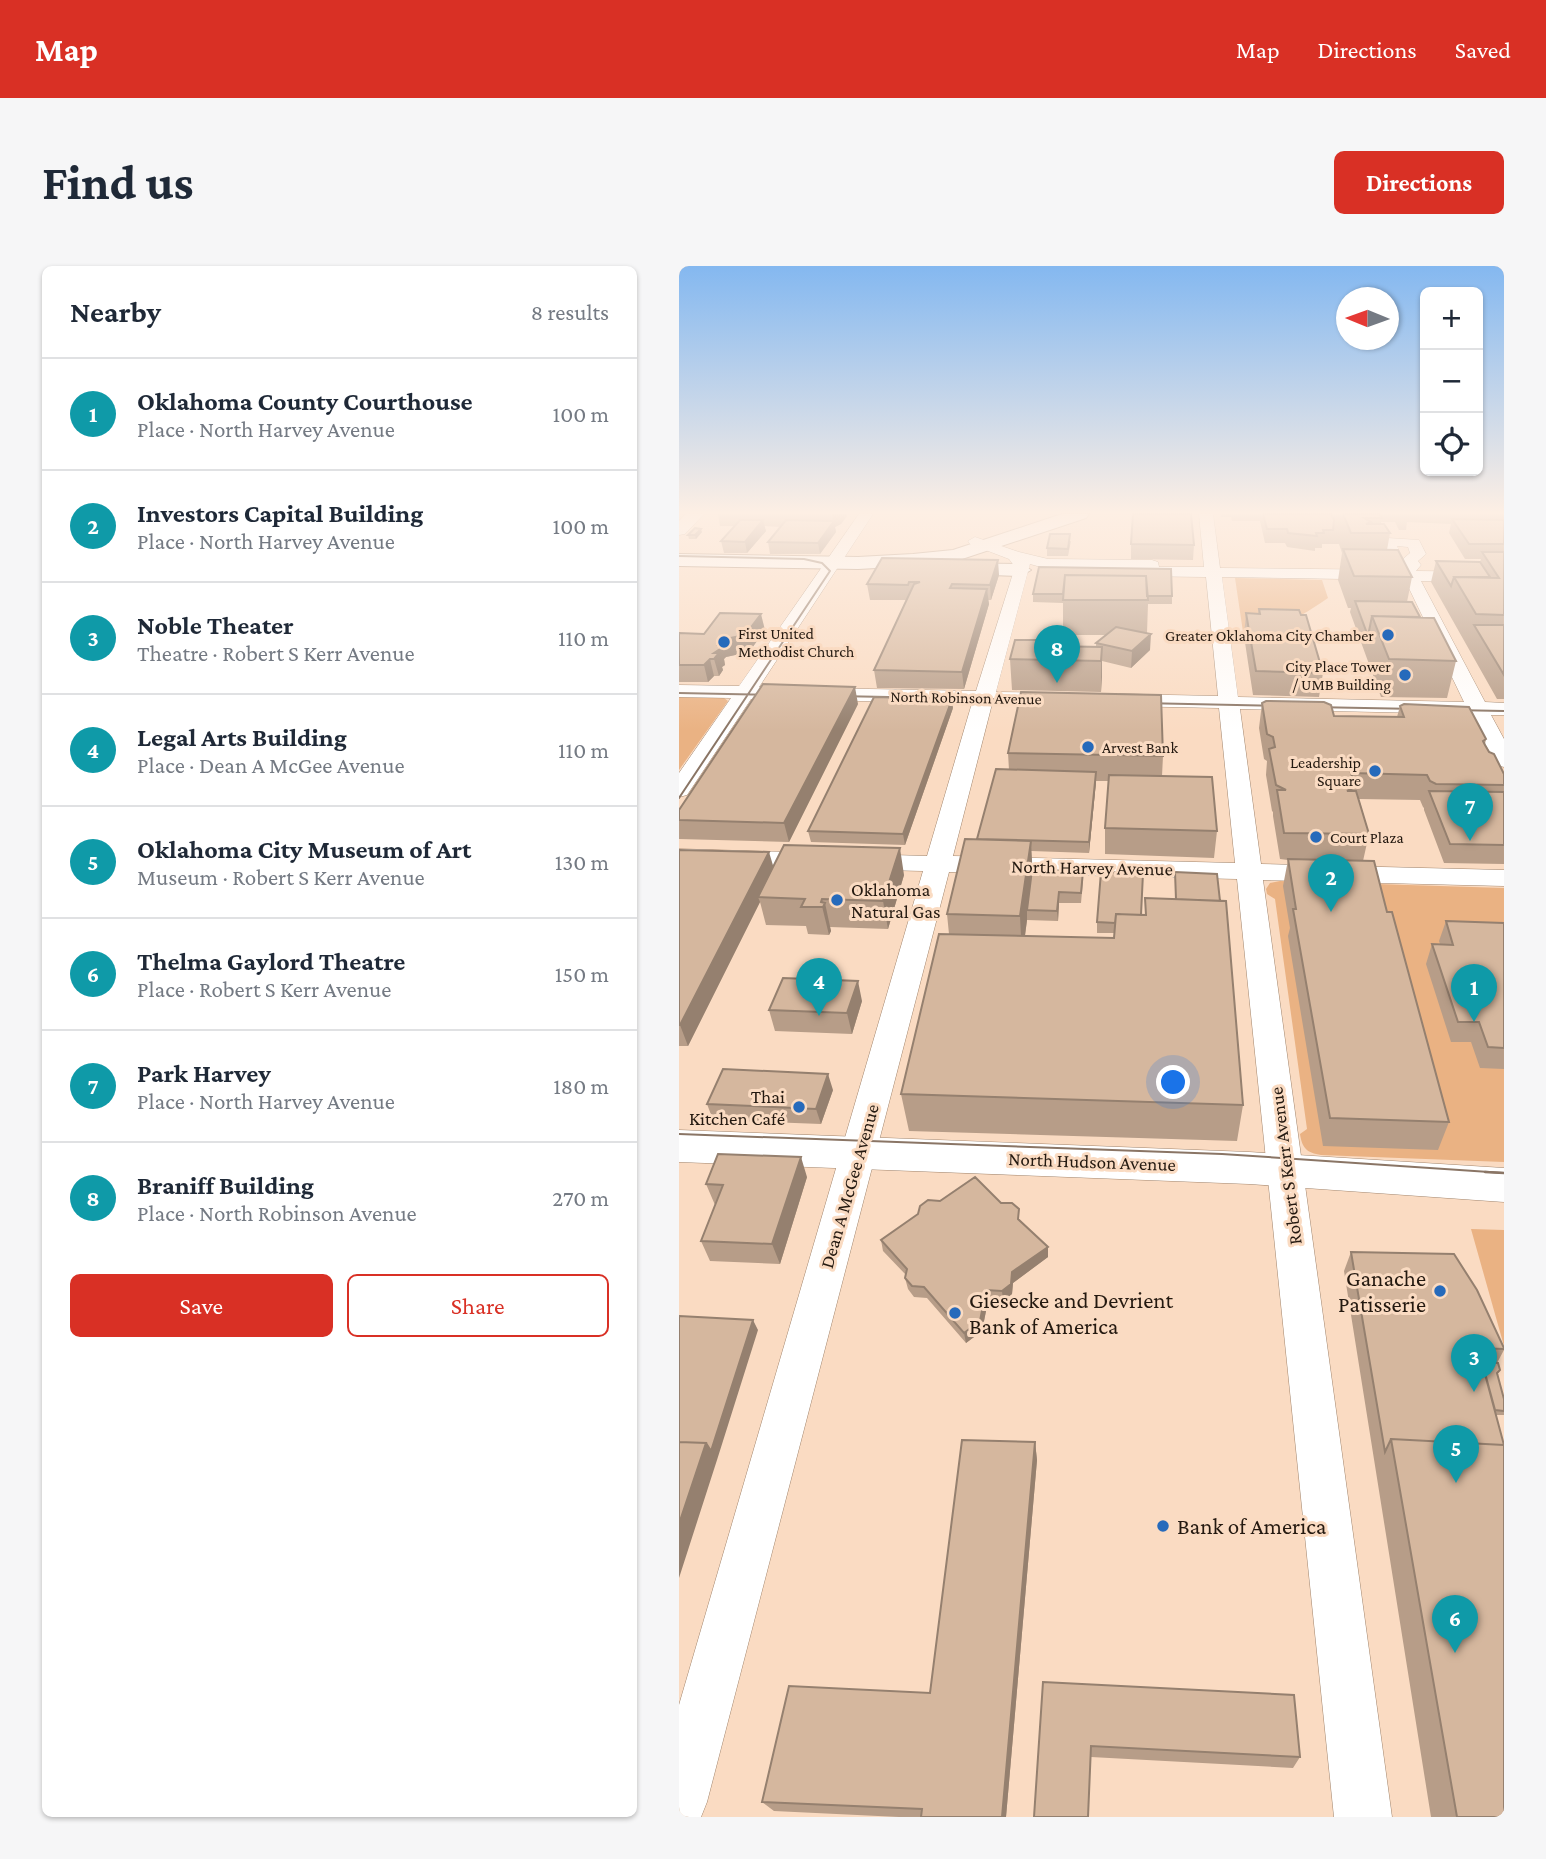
<!DOCTYPE html>
<meta charset="utf-8">
<style>
body{margin:0;font-family:"Crimson Pro",serif;background:#f6f6f7;color:#1f2937}
.controls{position:absolute;right:21px;top:21px;display:grid;overflow:hidden;border-radius:10px;box-shadow:0 2px 5px #0004}
.controls button{width:63px;height:63px;display:grid;place-items:center;padding:0;border:0;border-bottom:2px solid #e0e1e3;background:#fff;color:#1f2937;font:35px sans-serif}
.compass{position:absolute;left:657px;top:21px;width:63px;height:63px;border-radius:50%;background:#fff;box-shadow:0 2px 5px #0004;rotate:271deg}
.you{position:absolute;left:495px;top:817px;width:24px;height:24px;margin:-18px;border:5px solid #fff;border-radius:50%;background:#1a73e8;box-shadow:0 0 0 10px #1a73e833}
.badge{display:grid;place-items:center;width:46px;height:46px;border-radius:50%;background:#d93025;color:#fff;font-size:23px;font-weight:700}
.pin{position:absolute;translate:-50% -58px;filter:drop-shadow(0 2px 4px #0008)}
.pin::after{content:'';position:absolute;top:37px;width:24px;height:21px;background:inherit;clip-path:polygon(0 0,100% 0,50% 100%)}
.list{margin:0;padding:0;list-style:none}
h2{display:flex;justify-content:space-between;align-items:center;height:91px;margin:0;padding:0 28px;font-size:30px}
h2 small{font-size:23px;font-weight:400;color:#747a83}
.list li{display:grid;grid-template-columns:46px 1fr auto;gap:21px;align-items:center;box-sizing:border-box;height:112px;padding:0 28px;border-top:2px solid #e0e1e3}
.list b{display:block;font-size:26px;white-space:nowrap}
.list p{margin:0;font-size:23px;white-space:nowrap;color:#747a83}
.list em{font-size:23px;font-style:normal;color:#747a83}
.actions{display:flex;gap:14px;padding:21px 28px}
.actions a{flex:1;padding:16px 0;border:2px solid #d93025;border-radius:10px;text-align:center;font-size:24px;color:#d93025}
.actions .main{background:#d93025;color:#fff}
.icon{flex:none;width:38px;height:38px;fill:none;stroke:currentColor;stroke-width:2;stroke-linecap:round;stroke-linejoin:round}
.map{position:relative;flex:none;width:825px;height:1551px;overflow:hidden;border-radius:10px}
header{display:flex;align-items:center;gap:42px;box-sizing:border-box;height:98px;padding:0 35px;background:#d93025;color:#fff}
header strong{font-size:33px}
nav{display:flex;gap:38px;margin-inline-start:auto;font-size:24px}
.intro{display:flex;align-items:center;justify-content:space-between;box-sizing:border-box;height:168px;padding:0 42px}
h1{margin:0;font-size:49px}
.button{padding:18px 32px;border-radius:10px;background:#d93025;color:#fff;font-size:24px;font-weight:700}
main{display:flex;gap:42px;padding:0 42px}
aside{flex:1;background:#fff;border-radius:10px;box-shadow:0 2px 5px #0004}
.map>svg:first-child{display:block}
</style>
<header>
<strong>Map</strong>
<nav><a>Map</a><a>Directions</a><a>Saved</a></nav>
</header>
<div class="intro"><h1>Find us</h1><a class="button">Directions</a></div>
<main>
<aside>
<h2>Nearby<small>8 results</small></h2>
<ul class="list">
<li><span class="badge" style="background:#0f9aa8">1</span><div><b>Oklahoma County Courthouse</b><p>Place · North Harvey Avenue</p></div><em>100 m</em></li>
<li><span class="badge" style="background:#0f9aa8">2</span><div><b>Investors Capital Building</b><p>Place · North Harvey Avenue</p></div><em>100 m</em></li>
<li><span class="badge" style="background:#0f9aa8">3</span><div><b>Noble Theater</b><p>Theatre · Robert S Kerr Avenue</p></div><em>110 m</em></li>
<li><span class="badge" style="background:#0f9aa8">4</span><div><b>Legal Arts Building</b><p>Place · Dean A McGee Avenue</p></div><em>110 m</em></li>
<li><span class="badge" style="background:#0f9aa8">5</span><div><b>Oklahoma City Museum of Art</b><p>Museum · Robert S Kerr Avenue</p></div><em>130 m</em></li>
<li><span class="badge" style="background:#0f9aa8">6</span><div><b>Thelma Gaylord Theatre</b><p>Place · Robert S Kerr Avenue</p></div><em>150 m</em></li>
<li><span class="badge" style="background:#0f9aa8">7</span><div><b>Park Harvey</b><p>Place · North Harvey Avenue</p></div><em>180 m</em></li>
<li><span class="badge" style="background:#0f9aa8">8</span><div><b>Braniff Building</b><p>Place · North Robinson Avenue</p></div><em>270 m</em></li>
</ul>
<div class="actions"><a class="main">Save</a><a>Share</a></div>
</aside>
<div class="map">
<svg width="825" height="1551" viewBox="0 0 825 1551">
<rect width="100%" height="100%" fill="#fadbc2"/>
<!-- green -->
<path fill="#eab283" d="M556,312L643,314L649,332C623,350 597,366 564,366Z
M0,428L45,432L49,435L0,504Z
M601,615L825,622V896L642,889C628,887 623,882 621,868L628,863L596,633L588,628L587,623L591,617Z
M792,963L825,964V1080Z"/>
<g fill="none" stroke-linecap="round" stroke-linejoin="round">
<defs>
<path id="tertiary" d="M180,248H194L80,421L297,425L336,301L330,293L291,278L289,275L296,271L340,286L369,293L473,294L479,296L480,301H525L520,248H534L541,302L719,304L712,299L702,281L708,272L740,274L747,288L739,295L742,299L737,305L825,306V316L742,315L806,436L825,437V449H812L825,473V501L817,499L814,494L791,448L561,443L582,598L825,604V620L584,614L713,1551H655L558,613L270,606L28,1536L22,1551H0V1439L244,605L0,599V583L248,590L293,437L72,433L8,529L0,531V507L52,432L0,431V419L60,420ZM718,280L729,281L731,287L724,293ZM351,298L369,303H443L444,308L450,310L527,311L539,430L441,428L434,430L431,434L434,438L441,440L540,442L556,597L274,590L313,438L383,439L390,437L393,433L390,429L383,427L317,426ZM543,311L726,314L785,436L559,431Z"/>
<path id="secondary" d="M7,248H25L6,268L0,269V255Z
M0,864L570,886L825,902V936L570,918L0,896Z"/>
<path id="primary" d="M383,248H410L407,252L283,293L234,300L179,303L0,300V288L179,291L234,288L274,284Z
M267,297L342,298L352,304L342,310L260,307L257,303Z"/>
</defs>
<!-- tertiary casing -->
<use href="#tertiary" stroke="#a1856d" stroke-width="1"/>
<!-- secondary casing -->
<use href="#secondary" stroke="#a1856d" stroke-width="1"/>
<!-- primary casing -->
<use href="#primary" stroke="#a1856d" stroke-width="2"/>
<!-- tertiary -->
<use href="#tertiary" fill="#fff" fill-rule="evenodd"/>
<!-- secondary -->
<use href="#secondary" fill="#fff" fill-rule="evenodd"/>
<!-- primary -->
<use href="#primary" fill="#fff" fill-rule="evenodd"/>
<!-- tram-far1 -->
<path stroke="#8a7565" stroke-width="2" d="M0,290L125,293L143,297L151,305L0,532
M0,427L98,429
M157,430L360,434
M462,437L602,440
M633,441L738,443
M773,444L825,445
M0,868L543,888L825,907"/>
<!-- tram -->
<path stroke="#8a7565" stroke-width="2.5" d="M806,906L825,907"/>
</g>
<!-- wall -->
<path fill="#b79d88" d="M39,248H168V250L162,258L156,261L157,266L141,288H91L89,276L102,261L85,260L87,265L68,287H45L42,275L56,260H41Z
M542,248H825V433H818L752,316L757,295L801,296L802,293H786L770,267L772,258L728,256L727,264H720L716,256H702V258L711,267L708,284L733,311L728,336L777,395L768,432L702,431L671,346L672,342H669L659,314L663,287L660,278H643V282H636V285L608,281L606,277H586L581,255H553L552,251H542Z
M23,266L17,273H10L9,269Z
M392,275L389,290H368V282Z
M452,278L515,279L514,294L452,293Z
M320,309L312,334H309L310,338L285,423L198,422L195,404L227,334H191L188,318Z
M354,328L493,330V338H469L468,367L471,384L452,402L423,395L422,426L333,424L331,393L369,380L417,381V377L427,369H384V337L354,336Z
M580,343L644,407L640,431L574,429L565,370L567,347L579,348Z
M86,364L70,386L47,391L45,393L46,399L43,401L44,404L40,410H35L29,416H0V367L25,368Z
M583,437L655,450L718,451L721,440L807,473L806,478L825,508V598L765,597L745,544V542L744,541L741,534L680,533L690,568L684,595L708,646L770,856L759,884L644,880L609,670L611,662L604,620L609,594L601,593L594,550V546L593,545L587,509L588,495L585,493L580,462Z
M179,438L110,576L0,573V544Z
M274,442L226,579L132,576L129,565Z
M329,487L484,490L483,510L538,565L535,592L426,588V562L430,515H417L410,587L352,585L353,604L404,615L402,637H380L379,655L348,654L346,670L435,672V667H418V656L466,649V632L496,633V606L564,839L558,875L230,865L222,828L270,668L268,648L298,574L330,504Z
M0,584L94,601L225,609L209,663L151,661L152,665L150,669L129,668L127,660L87,659L81,636L9,780H0Z
M767,655L825,657V803L801,802L792,776H772L747,698L753,678H761L760,675Z
M183,735L173,768L96,765L90,744Z
M154,824L142,858L34,854L28,838Z
M128,911L101,998L31,995L22,975L36,939L27,918Z
M239,948L341,955L369,981V991L334,1017L333,1028L324,1035H309L303,1065L287,1077L248,1032L235,1031L229,1023L226,1012L227,1009L204,985L202,974Z
M672,986L825,1082V1084L818,1097L821,1104L818,1109L825,1133V1149H817L825,1551H752L665,1005Z
M356,1176L358,1194L327,1551H220L95,1545L83,1536L251,1427Z
M364,1416L621,1491L614,1502L412,1491Z"/>
<!-- shaded-wall -->
<path fill="#95806f" d="M153,248H168V250L162,258L156,261L157,266L141,288L139,277L154,257Z
M84,254L87,265L68,287L66,276Z
M22,263L23,266L17,273L16,269Z
M319,294L320,309L312,334L311,319Z
M308,323L310,338L285,423L283,406Z
M82,348L86,364L70,386L47,391L45,393L46,399L43,401L44,404L40,410L35,393V387L39,379L42,374Z
M472,368L471,384L452,402L453,385Z
M423,381V411L422,426V395Z
M31,393L35,410L29,416L25,399Z
M176,421L179,438L110,576L105,557Z
M273,433L274,442L226,579L224,568Z
M417,506V516L410,587V576Z
M352,575L354,614L348,644V654L343,691L341,650Z
M221,582L225,609L209,663L204,635Z
M90,586L96,606L79,631L81,636L9,780L1,759Z
M380,626V637L379,655L378,645Z
M143,633L144,640L146,637L152,665L150,669L142,636Z
M179,715L183,735L173,768L168,747Z
M149,808L154,824L142,858L137,843Z
M122,891L128,911L101,998L93,978Z
M369,981V991L334,1017L333,1028L324,1035L323,1025L333,1006Z
M307,1024L309,1035L303,1065L287,1077L285,1067Z
M74,1054L79,1064L38,1194L32,1185Z
M356,1176L358,1194L327,1551H323Z
M27,1177L38,1194L0,1312V1258Z"/>
<!-- building -->
<path fill="#d5b79e" stroke="#95806f" stroke-width="2" d="M454,248H512L515,279L452,278Z
M584,248H652L655,254L654,264H644L645,267H637L638,270L609,267L608,263H588Z
M664,248H700L703,252H685L692,256L687,258H705L711,267H672Z
M773,253L825,254V278H790Z
M61,254H84L66,276L42,275Z
M107,254L155,255L139,277L89,276Z
M16,262L22,263L16,269H9Z
M371,268H391L389,283L368,282Z
M664,283L719,284L733,311L675,310Z
M803,286H825V349L797,348L775,311L820,312Z
M203,292L319,294L311,319L273,318L271,322L308,323L283,406L195,404L235,318L241,316H230L229,319L188,318Z
M757,295L801,296L811,311H775L772,320Z
M360,301L492,303L493,330H468L467,310L386,309L384,328H354Z
M386,309L467,310L469,334H384Z
M676,335L733,336L741,351L693,350L689,370Z
M580,343L620,344L622,349H627L644,407L577,405L567,347L581,348Z
M41,347L82,348L66,369L42,374L39,379H41V383L35,387H40L35,393H31L25,399H0V367L25,368Z
M693,350L755,352L777,395L710,393Z
M795,359H825V409Z
M437,361L472,368L453,385L417,377Z
M336,374H369L367,380L423,381L422,395L331,393Z
M84,418L176,421L105,557L0,554V544Z
M342,426L482,429L484,490L329,487Z
M195,431L273,433L224,568L129,565Z
M587,435L645,436L652,439L655,450L725,451L721,440L725,438L790,441L807,473L804,475L806,479L810,486L815,488L825,508V519L757,518L751,515L748,509L672,507L676,521L668,525H677L690,568L605,567L598,524H607L597,519L590,483L596,481L594,471L588,468L583,437Z
M317,503L417,506L410,576L298,573Z
M430,509L533,511L538,565L426,562Z
M750,525L825,526V579L771,578Z
M286,573L352,575L341,650L268,648Z
M105,579L221,582L204,635L143,633L142,636L146,637L144,641H122L126,633L79,631Z
M0,584L90,586L1,759H0Z
M609,593L695,595L708,646H713L770,856L651,852L614,643H617Z
M353,604L404,605L402,627L380,626L378,645L348,644Z
M422,606L464,607L462,649L437,648L436,657L418,656Z
M496,606L538,608L541,635L497,633Z
M466,632L547,635L564,839L222,828L260,668L435,672L437,648L467,649Z
M767,655L825,657V782L809,781L800,756H779L753,678L774,679Z
M104,712L179,715L168,747L90,744Z
M44,803L149,808L137,843L28,838Z
M39,888L122,891L93,978L22,975L44,919L27,918Z
M296,911L322,937H333L340,943L339,953L369,981L333,1006L332,1018L323,1025L307,1024L301,1055L285,1067L245,1021L233,1020L226,1012L228,1003L202,974L239,948L241,940L249,934L261,935Z
M672,986L775,988L798,1024L825,1082V1083L799,1082L825,1179L712,1173L706,1186Z
M0,1050L74,1054L32,1185L27,1177L0,1176Z
M803,1096L819,1097L821,1104L818,1107L825,1133V1145L816,1144Z
M712,1173L825,1179V1551H778Z
M283,1174L356,1176L323,1551H242L243,1543L83,1536L110,1420L251,1427Z
M0,1176L27,1177L0,1258Z
M364,1416L615,1429L621,1491L412,1480L409,1551H355Z"/>
<!-- sky -->
<linearGradient id="sky" x2="0" y2="1"><stop stop-color="#84b8f0"/><stop offset="0.53" stop-color="#fdefe4"/><stop offset="1" stop-color="#fdefe4" stop-opacity="0"/></linearGradient>
<rect width="825" height="465" fill="url(#sky)"/>
<!-- markers -->
<g fill="#266abb" stroke="#fadbc2" stroke-width="2.5">
<circle cx="709" cy="369" r="7"/>
<circle cx="45" cy="376" r="7"/>
<circle cx="726" cy="409" r="7"/>
<circle cx="409" cy="481" r="7"/>
<circle cx="696" cy="505" r="7"/>
<circle cx="637" cy="571" r="7"/>
<circle cx="158" cy="634" r="7"/>
<circle cx="120" cy="841" r="7"/>
<circle cx="761" cy="1025" r="7"/>
<circle cx="276" cy="1047" r="7"/>
<circle cx="484" cy="1260" r="7"/>
</g>
<g text-anchor="middle" stroke-width="6" stroke-linejoin="round" paint-order="stroke">
<!-- far-poi labels -->
<g font-size="16" fill="#241910" stroke="#fadbc2" text-anchor="start">
<text x="59" y="373">First United<tspan x="59" dy="18">Methodist Church</tspan></text>
<text x="695" y="375" text-anchor="end">Greater Oklahoma City Chamber</text>
<text x="712" y="406" text-anchor="end">City Place Tower<tspan x="712" dy="18">/ UMB Building</tspan></text>
<text x="423" y="487">Arvest Bank</text>
<text x="682" y="502" text-anchor="end">Leadership<tspan x="682" dy="18">Square</tspan></text>
<text x="651" y="577">Court Plaza</text>
</g>
<!-- far-street labels -->
<g font-size="16" fill="#241910" stroke="#fadbc2">
<text transform="translate(287 431) rotate(1)" y="6">North Robinson Avenue</text>
</g>
<!-- street labels -->
<g font-size="19" fill="#241910" stroke="#fadbc2">
<text transform="translate(413 601) rotate(1)" y="7">North Harvey Avenue</text>
<text transform="translate(413 895) rotate(2)" y="7">North Hudson Avenue</text>
<text transform="translate(606 900) rotate(-97)" y="7">Robert S Kerr Avenue</text>
<text transform="translate(170 920) rotate(-74)" y="7">Dean A McGee Avenue</text>
</g>
<!-- poi labels -->
<g font-size="19" fill="#241910" stroke="#fadbc2" text-anchor="start">
<text x="172" y="630">Oklahoma<tspan x="172" dy="22">Natural Gas</tspan></text>
<text x="106" y="837" text-anchor="end">Thai<tspan x="106" dy="22">Kitchen Café</tspan></text>
</g>
<!-- near-poi labels -->
<g font-size="23" fill="#241910" stroke="#fadbc2" text-anchor="start">
<text x="747" y="1020" text-anchor="end">Ganache<tspan x="747" dy="26">Patisserie</tspan></text>
<text x="290" y="1042">Giesecke and Devrient<tspan x="290" dy="26">Bank of America</tspan></text>
<text x="498" y="1268">Bank of America</text>
</g>
</g>
</svg>
<div class="controls">
<button>+</button>
<button>−</button>
<button><svg class="icon" aria-label="locate" viewBox="0 0 24 24"><circle cx="12" cy="12" r="6"/><path d="M12 2v4M12 18v4M2 12h4M18 12h4"/></svg></button>
</div>
<svg class="compass" viewBox="-18 -18 36 36"><path d="M0-13l5 13h-10z" fill="#e53935"/><path d="M0 13l5-13h-10z" fill="#747a83"/></svg>
<div class="you"></div>
<div class="pin badge" style="left:795px;top:756px;background:#0f9aa8">1</div>
<div class="pin badge" style="left:652px;top:646px;background:#0f9aa8">2</div>
<div class="pin badge" style="left:795px;top:1126px;background:#0f9aa8">3</div>
<div class="pin badge" style="left:140px;top:750px;background:#0f9aa8">4</div>
<div class="pin badge" style="left:777px;top:1217px;background:#0f9aa8">5</div>
<div class="pin badge" style="left:776px;top:1387px;background:#0f9aa8">6</div>
<div class="pin badge" style="left:791px;top:575px;background:#0f9aa8">7</div>
<div class="pin badge" style="left:378px;top:417px;background:#0f9aa8">8</div>
</div>
</main>
